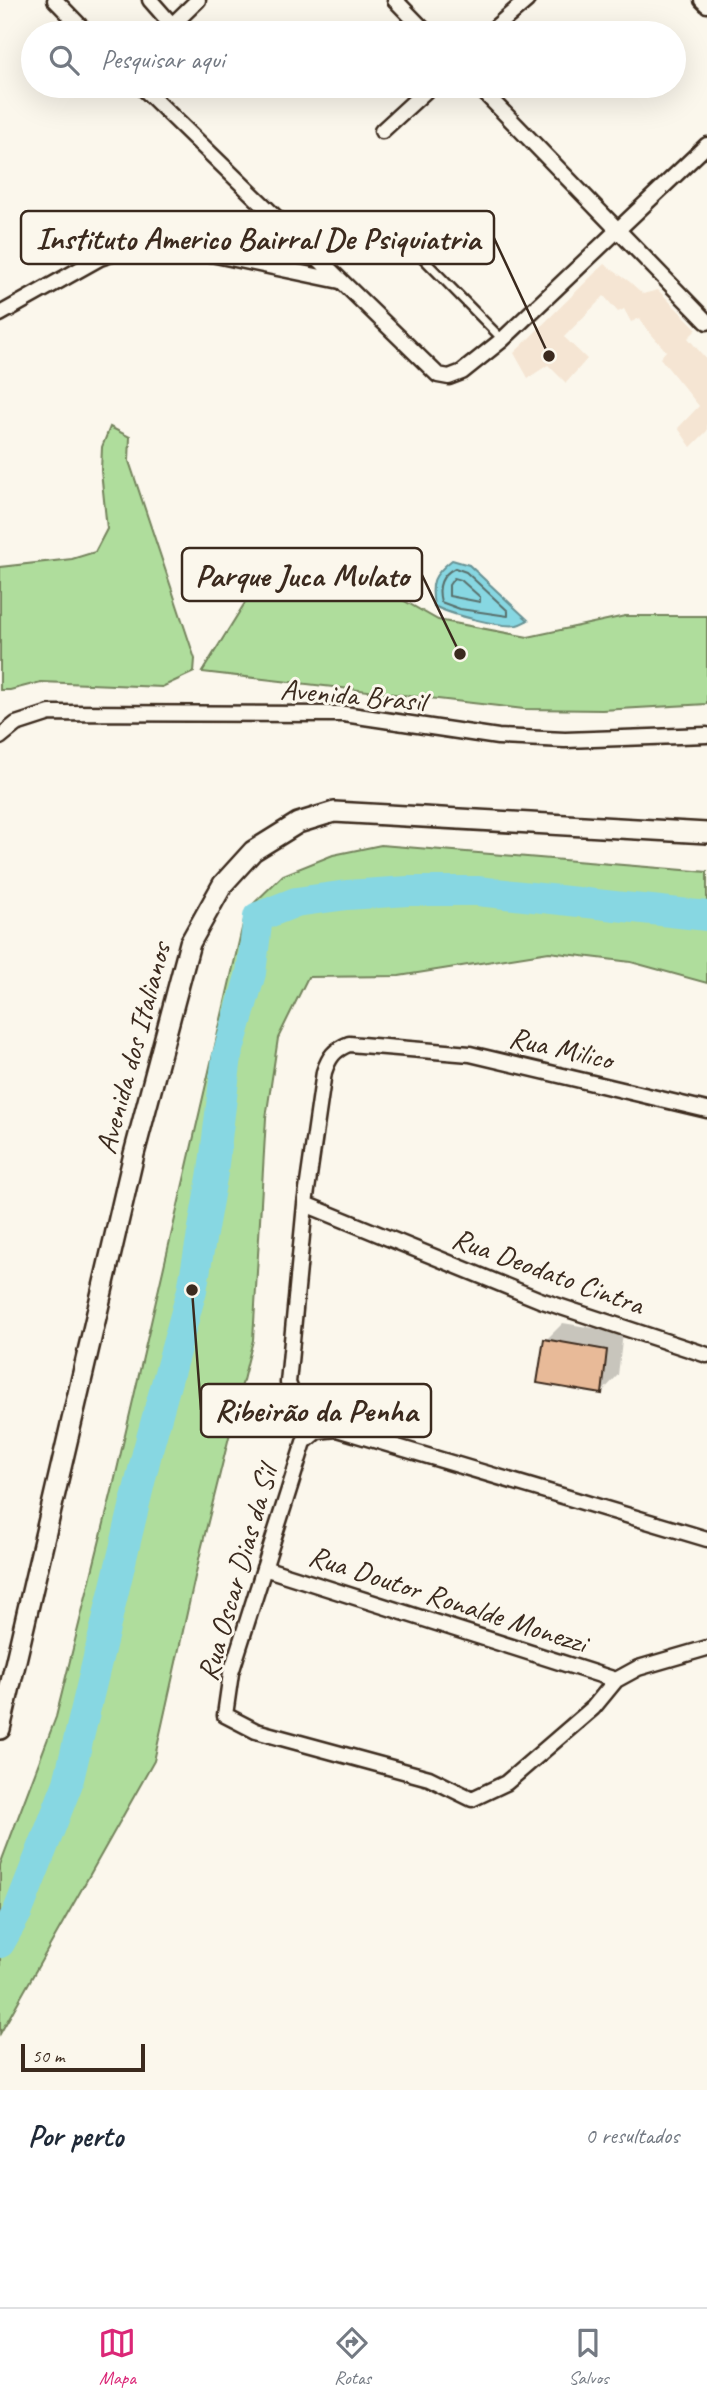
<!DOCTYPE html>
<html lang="pt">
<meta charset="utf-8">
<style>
body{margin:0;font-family:Caveat,sans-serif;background:#f2f2f3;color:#1f2937}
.scale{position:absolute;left:21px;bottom:18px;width:124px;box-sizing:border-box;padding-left:7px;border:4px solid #3b2a1e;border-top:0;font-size:19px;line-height:24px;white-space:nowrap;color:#3b2a1e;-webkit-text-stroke:5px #fbf7ec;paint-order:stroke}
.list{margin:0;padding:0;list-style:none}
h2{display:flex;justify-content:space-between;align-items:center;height:91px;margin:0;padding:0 28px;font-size:30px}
h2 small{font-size:23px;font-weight:400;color:#747a83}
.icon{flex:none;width:38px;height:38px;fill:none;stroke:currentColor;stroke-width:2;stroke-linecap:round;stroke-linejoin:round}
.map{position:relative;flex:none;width:707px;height:2090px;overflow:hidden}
.search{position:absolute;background:#fff;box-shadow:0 7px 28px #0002;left:21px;right:21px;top:21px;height:77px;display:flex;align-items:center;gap:18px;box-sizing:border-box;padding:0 24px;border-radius:38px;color:#747a83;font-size:26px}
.sheet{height:217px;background:#fff}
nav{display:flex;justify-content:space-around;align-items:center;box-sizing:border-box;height:98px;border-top:2px solid #e0e1e3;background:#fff;font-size:19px;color:#747a83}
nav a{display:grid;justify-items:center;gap:4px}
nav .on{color:#db2777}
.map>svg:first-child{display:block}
</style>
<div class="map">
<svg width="707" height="2090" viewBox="0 0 707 2090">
<rect width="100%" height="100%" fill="#fbf7ec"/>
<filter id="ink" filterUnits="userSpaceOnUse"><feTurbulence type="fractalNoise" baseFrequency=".0143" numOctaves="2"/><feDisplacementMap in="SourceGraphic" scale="14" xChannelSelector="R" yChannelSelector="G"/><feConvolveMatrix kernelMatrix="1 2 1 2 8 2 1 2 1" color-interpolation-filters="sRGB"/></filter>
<g filter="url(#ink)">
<!-- built -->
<path fill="#f5e5d3" d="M604,264L630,282L643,294L658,290L697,329L688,338L707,360V431L691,447L678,428L699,406L660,358L666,351L645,327L640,318L631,322L624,309L618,312L604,296L564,337L587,359L566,383L548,365L528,378L514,353Z"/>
<!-- green -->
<path fill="#afdd9c" stroke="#75845d" stroke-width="2" d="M110,427L130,437L129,461L195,659L194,672L162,687L41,682L10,690H0V567L72,559L95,552L107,529L101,471L102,447Z
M364,578L438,620L528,637L625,616H707V704L602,710L524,709L202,672L253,590Z
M381,845L707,872V983L631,962L549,952L399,976L308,977L278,1038L266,1118L253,1340L201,1550L154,1761L0,2034V1865L56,1717L113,1487L246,911L283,875L333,855Z"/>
<!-- water -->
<path fill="#87d7e2" stroke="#699294" stroke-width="2" d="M452,560L469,565L528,620C524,622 521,624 517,625C502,628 449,614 434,606C430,582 433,575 452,560Z"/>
<!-- shadow -->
<path fill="#0003" d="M563,1323L623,1333L618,1375L601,1393L546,1340Z"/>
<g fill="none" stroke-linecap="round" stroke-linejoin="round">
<!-- shore -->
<path stroke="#596f6c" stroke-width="2" d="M455,568L466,572L508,611V616L460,609L441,602C437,587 441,575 455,568Z
M454,578L461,580L480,597V602L449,596V585Z"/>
<!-- river -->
<path stroke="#87d7e2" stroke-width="30" d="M0,1943L18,1911L68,1783L147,1453L192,1290L213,1172L227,1056L251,973L258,917L296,902L347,895L408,891H477L707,916"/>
</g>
<!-- building -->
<path fill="#e8ba98" stroke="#3b2a1e" stroke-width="2" d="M544,1339L607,1350L602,1394L537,1383Z"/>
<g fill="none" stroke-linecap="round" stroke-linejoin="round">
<defs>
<path id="service" d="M393,228L502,339"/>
<path id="minor" d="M55,0L87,33
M150,0L172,25
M395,0L427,33
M702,0L707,5
M164,33L198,0
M489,33L527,0
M141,86L438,375L449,377L462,372L502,340L707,145
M478,86L707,322
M382,131L431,86
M0,314L100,258L141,244H155L182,248L340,281
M0,737L16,724L50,713L344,714L498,737L565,740L707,735
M305,1204L540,1300L707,1355
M317,1431L295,1401L288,1383L305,1204L324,1072C329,1057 334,1050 349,1044L470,1054L707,1110
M707,1539L337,1429L317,1431L304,1442L231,1673L225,1715L256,1731L429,1778L472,1799L506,1783L593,1708L616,1680L638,1668L707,1648
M264,1568L616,1680"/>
<path id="secondary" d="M0,1729L134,1154L190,943L223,884L253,851L298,823L334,812L707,833"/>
</defs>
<!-- service casing -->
<use href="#service" stroke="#3b2a1e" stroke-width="12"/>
<!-- minor casing -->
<use href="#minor" stroke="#3b2a1e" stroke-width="19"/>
<!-- secondary casing -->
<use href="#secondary" stroke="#3b2a1e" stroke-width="24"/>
<!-- service -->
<use href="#service" stroke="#fbf7ec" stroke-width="7"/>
<!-- minor -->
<use href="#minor" stroke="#fbf7ec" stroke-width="14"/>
<!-- secondary -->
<use href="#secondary" stroke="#fbf7ec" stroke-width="19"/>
</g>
</g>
<g text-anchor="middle" stroke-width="6" stroke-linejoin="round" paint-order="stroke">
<!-- street labels -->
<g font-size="30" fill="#3b2a1e" stroke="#fbf7ec">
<text transform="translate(353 695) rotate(5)" y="10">Avenida Brasil</text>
<text transform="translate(133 1048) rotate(-75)" y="10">Avenida dos Italianos</text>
<text transform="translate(561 1048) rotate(13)" y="10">Rua Milico</text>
<text transform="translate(548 1271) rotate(20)" y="10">Rua Deodato Cintra</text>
<text transform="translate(237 1573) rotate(-74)" y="10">Rua Oscar Dias da Sil</text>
<text transform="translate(448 1599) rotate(18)" y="10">Rua Doutor Ronalde Monezzi</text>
</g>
</g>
<!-- callouts -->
<path fill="none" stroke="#3b2a1e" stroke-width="2.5" d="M549 356L494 238M460 654L422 575M192 1290L201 1410"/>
<g fill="#3b2a1e" stroke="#fbf7ec" stroke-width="2.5">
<circle cx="549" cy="356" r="7"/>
<circle cx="460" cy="654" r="7"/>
<circle cx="192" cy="1290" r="7"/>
</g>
<g fill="#fbf7ec" stroke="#3b2a1e" stroke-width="2.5">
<rect x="21" y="211" width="473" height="53" rx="7"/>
<rect x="182" y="548" width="240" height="53" rx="7"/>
<rect x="201" y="1384" width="230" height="53" rx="7"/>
</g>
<g font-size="32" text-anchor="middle" font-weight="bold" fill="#3b2a1e">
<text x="258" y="249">Instituto Americo Bairral De Psiquiatria</text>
<text x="302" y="586">Parque Juca Mulato</text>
<text x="316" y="1421">Ribeirão da Penha</text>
</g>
</svg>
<div class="scale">50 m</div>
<div class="search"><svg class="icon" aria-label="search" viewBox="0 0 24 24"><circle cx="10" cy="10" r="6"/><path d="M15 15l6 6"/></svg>Pesquisar aqui</div>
</div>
<section class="sheet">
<h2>Por perto<small>0 resultados</small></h2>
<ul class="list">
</ul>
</section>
<nav>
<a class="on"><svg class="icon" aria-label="map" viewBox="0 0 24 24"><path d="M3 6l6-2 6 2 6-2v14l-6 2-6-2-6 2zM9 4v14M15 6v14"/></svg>Mapa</a>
<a><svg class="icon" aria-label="directions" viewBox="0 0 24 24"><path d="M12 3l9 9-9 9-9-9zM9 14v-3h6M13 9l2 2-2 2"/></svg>Rotas</a>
<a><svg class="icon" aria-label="saved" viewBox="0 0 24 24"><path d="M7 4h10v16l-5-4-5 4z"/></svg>Salvos</a>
</nav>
